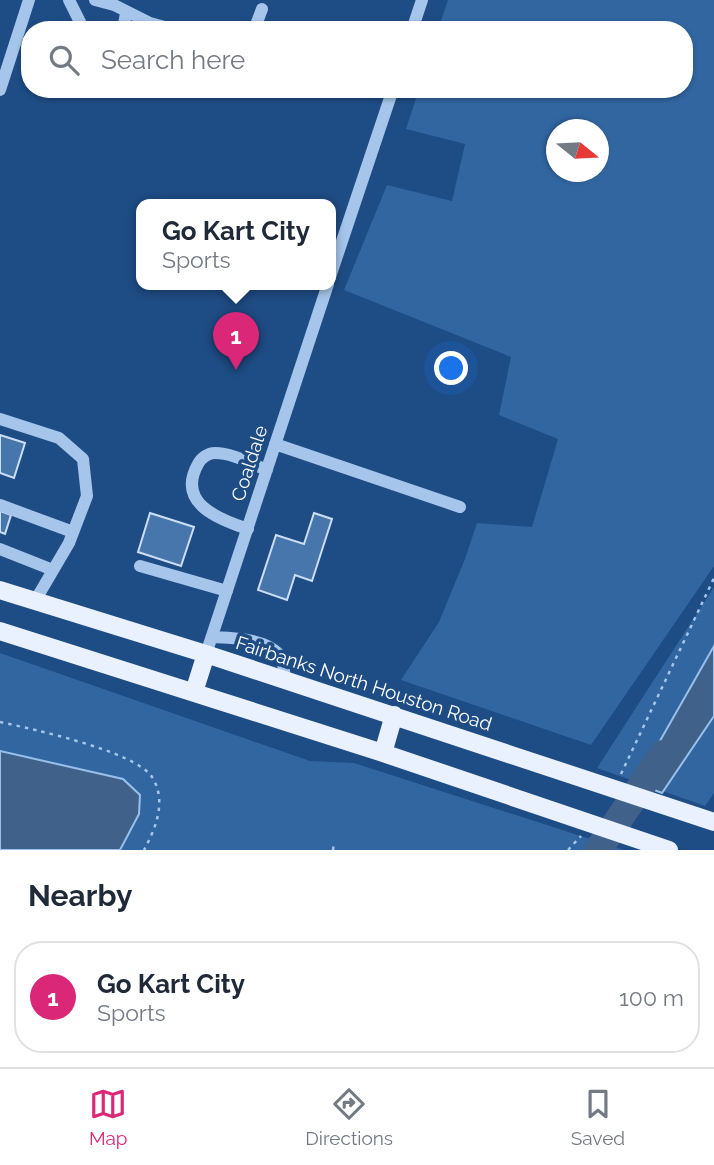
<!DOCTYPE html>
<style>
body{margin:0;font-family:Raleway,sans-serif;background:#f6f6f7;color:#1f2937}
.compass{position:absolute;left:546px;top:119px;width:63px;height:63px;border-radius:50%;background:#fff;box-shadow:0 2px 5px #0004;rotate:108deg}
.you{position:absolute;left:452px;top:369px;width:24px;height:24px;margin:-18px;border:5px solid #fff;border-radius:50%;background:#1a73e8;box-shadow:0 0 0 10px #1a73e833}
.badge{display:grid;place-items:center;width:46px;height:46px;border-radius:50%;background:#db2777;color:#fff;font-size:23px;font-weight:700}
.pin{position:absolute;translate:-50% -58px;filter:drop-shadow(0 2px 4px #0008)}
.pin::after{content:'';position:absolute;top:37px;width:24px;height:21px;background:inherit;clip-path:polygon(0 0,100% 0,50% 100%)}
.popup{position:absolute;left:136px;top:199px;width:200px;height:91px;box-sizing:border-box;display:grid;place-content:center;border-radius:14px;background:#fff;filter:drop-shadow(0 2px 5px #0005);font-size:23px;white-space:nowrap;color:#747a83}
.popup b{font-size:26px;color:#1f2937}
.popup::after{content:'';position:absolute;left:50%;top:100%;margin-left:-14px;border:14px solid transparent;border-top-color:#fff}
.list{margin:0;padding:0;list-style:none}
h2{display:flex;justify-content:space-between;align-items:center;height:91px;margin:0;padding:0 28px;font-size:30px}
h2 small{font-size:23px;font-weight:400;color:#747a83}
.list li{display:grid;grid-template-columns:46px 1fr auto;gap:21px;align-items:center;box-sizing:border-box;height:112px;margin:0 14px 14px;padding:0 14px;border:2px solid #e0e1e3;border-radius:28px}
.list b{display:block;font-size:26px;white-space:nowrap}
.list p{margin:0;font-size:23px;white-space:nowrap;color:#747a83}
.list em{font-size:23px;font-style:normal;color:#747a83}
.icon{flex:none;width:38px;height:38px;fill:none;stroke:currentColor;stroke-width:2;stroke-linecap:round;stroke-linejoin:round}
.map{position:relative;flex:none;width:714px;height:850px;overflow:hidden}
.search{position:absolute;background:#fff;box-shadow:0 2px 5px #0004;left:21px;right:21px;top:21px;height:77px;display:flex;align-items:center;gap:18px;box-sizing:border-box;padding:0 24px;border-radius:28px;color:#747a83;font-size:26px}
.sheet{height:217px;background:#fff}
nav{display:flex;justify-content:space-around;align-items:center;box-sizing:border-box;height:98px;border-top:2px solid #e0e1e3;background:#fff;font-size:19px;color:#747a83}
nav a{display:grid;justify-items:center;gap:4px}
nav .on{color:#db2777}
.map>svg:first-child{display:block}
</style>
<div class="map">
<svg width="714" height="850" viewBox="0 0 714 850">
<rect width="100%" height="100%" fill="#1e4c84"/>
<!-- green -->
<path fill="#3266a1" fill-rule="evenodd" d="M448,0H714V566L591,745L401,680L439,622L465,559L477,523L532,527L558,439L499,415L511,357L344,290L387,185L452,201L465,144L406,129L419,89H684V30H438ZM556,130H598V172H556Z
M714,587V793L705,806L597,768Z
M0,653L310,761L354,763L624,850H0Z"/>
<!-- water -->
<path fill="#40628a" stroke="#98c0eb" stroke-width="2" d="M714,646V716L662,793L636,783Z
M0,751L123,779L140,795L139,814L120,850H0Z"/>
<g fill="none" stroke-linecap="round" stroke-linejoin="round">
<!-- river -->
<path stroke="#40628a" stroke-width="28" d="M598,850L663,754"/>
</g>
<!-- building -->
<path fill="#4676ac" stroke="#cadff7" stroke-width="2" d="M0,435L25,443L14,478L0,473Z
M0,511L11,515L5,534L0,532Z
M150,513L194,527L181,566L138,552Z
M314,513L332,519L312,581L295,575L287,600L258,590L276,535L304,544Z"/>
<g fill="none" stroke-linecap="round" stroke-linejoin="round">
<!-- path -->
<path stroke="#a5c5ea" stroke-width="2.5" stroke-dasharray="3.5 5" stroke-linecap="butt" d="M0,722C32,729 135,751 152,777C167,800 156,828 144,850
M621,774L714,578
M333,850L334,843
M568,850L581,836"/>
<!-- minor -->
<path stroke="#a5c5ea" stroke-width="12" d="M69,0L84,30
M95,0L114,5L150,23L176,30
M123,30L126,13
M254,30L262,9
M412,30L422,0
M0,90L29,0
M330,277L393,89
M0,419L59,438L83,459L87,496L69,543L35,601
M275,444L460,507
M0,505L73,532
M248,529C218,519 176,503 198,464C201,458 208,453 215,453C233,453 251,464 267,470
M0,549L53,570
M140,566L227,591
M212,637C232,638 268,638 281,657C284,664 284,672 285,680
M206,654L328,284"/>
<!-- major -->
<path stroke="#e9f1fe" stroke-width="18" d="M0,590L206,654L714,822
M0,631L383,753L669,850
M194,692L206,654
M383,753L394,715"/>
</g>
<g text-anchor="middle" stroke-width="7" stroke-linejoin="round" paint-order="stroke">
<!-- street labels -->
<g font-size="19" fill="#fff" stroke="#1e4c84">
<text transform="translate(249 463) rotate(-72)" y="7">Coaldale</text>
<text transform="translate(364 683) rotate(18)" y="7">Fairbanks North Houston Road</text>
</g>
</g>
</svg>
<svg class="compass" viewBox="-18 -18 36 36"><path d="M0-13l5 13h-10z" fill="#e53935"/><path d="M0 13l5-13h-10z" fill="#747a83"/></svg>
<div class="you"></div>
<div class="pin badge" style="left:236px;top:370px">1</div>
<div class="popup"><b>Go Kart City</b>Sports</div>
<div class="search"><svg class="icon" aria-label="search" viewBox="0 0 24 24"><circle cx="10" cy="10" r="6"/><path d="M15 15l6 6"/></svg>Search here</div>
</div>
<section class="sheet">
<h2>Nearby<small></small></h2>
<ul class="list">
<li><span class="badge">1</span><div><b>Go Kart City</b><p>Sports</p></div><em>100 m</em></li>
</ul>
</section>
<nav>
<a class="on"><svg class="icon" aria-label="map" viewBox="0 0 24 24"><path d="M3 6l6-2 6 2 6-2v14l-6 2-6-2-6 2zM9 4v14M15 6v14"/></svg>Map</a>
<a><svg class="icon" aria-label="directions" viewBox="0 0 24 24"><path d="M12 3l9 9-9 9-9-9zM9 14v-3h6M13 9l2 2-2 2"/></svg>Directions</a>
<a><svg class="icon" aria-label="saved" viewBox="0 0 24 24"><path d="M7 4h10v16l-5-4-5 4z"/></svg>Saved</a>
</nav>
